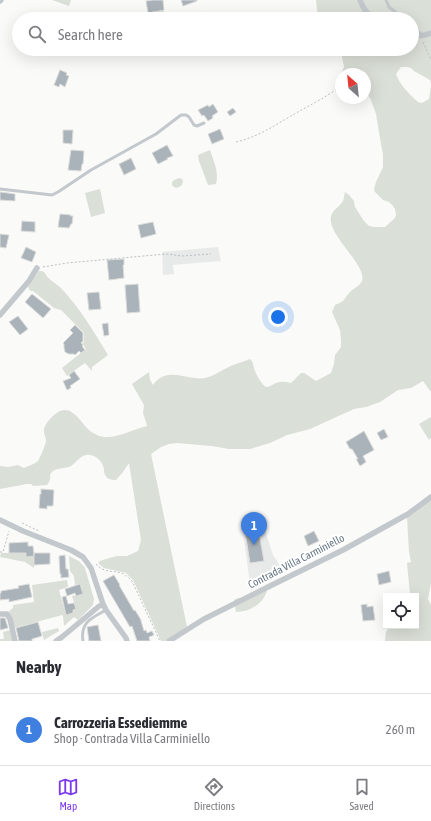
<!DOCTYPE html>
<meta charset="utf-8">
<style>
body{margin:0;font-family:"Asap Condensed",sans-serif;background:#f7f7f7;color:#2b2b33}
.controls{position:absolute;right:12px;bottom:12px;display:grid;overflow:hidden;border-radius:0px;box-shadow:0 4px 16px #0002}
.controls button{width:36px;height:36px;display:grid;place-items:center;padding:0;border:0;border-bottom:1px solid #e1e1e2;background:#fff;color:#2b2b33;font:20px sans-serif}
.compass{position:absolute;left:335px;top:68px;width:36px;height:36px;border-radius:50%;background:#fff;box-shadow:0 4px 16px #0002;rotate:333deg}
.you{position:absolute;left:278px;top:317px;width:14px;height:14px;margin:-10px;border:3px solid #fff;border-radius:50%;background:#1a73e8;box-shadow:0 0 0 6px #1a73e833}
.badge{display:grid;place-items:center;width:26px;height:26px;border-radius:50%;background:#7c3aed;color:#fff;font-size:13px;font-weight:700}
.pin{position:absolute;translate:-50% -33px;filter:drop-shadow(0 1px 2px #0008)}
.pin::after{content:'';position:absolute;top:21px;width:14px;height:12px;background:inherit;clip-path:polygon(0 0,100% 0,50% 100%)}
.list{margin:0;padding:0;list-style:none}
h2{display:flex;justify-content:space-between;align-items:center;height:52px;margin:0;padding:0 16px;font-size:17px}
h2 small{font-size:13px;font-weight:400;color:#7c7c81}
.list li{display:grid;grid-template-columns:26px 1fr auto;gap:12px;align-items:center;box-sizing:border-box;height:72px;padding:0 16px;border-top:1px solid #e1e1e2}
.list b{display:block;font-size:15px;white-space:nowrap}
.list p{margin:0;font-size:13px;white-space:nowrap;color:#7c7c81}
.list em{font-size:13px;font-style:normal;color:#7c7c81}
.icon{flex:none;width:22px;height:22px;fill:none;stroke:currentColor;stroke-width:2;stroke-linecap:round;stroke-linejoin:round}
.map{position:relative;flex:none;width:431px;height:641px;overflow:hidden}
.search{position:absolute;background:#fff;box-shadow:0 4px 16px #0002;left:12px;right:12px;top:12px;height:44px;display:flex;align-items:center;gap:10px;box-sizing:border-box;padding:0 14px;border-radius:22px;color:#7c7c81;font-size:15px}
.sheet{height:124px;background:#fff}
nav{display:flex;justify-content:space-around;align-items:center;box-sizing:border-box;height:56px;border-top:1px solid #e1e1e2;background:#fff;font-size:11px;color:#7c7c81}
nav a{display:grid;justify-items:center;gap:2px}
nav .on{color:#7c3aed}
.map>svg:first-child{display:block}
</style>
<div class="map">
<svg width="431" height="641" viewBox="0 0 431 641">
<rect width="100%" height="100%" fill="#fafaf8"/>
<!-- built -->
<path fill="#e8e9e9" d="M218,247L221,261L173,265L174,274L163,275L162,252Z
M263,524L273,555L285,573L251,591L242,525Z"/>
<!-- green -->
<path fill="#dadfd7" d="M52,0H71L69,6Z
M316,0H431V84L430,80L414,71L411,68L407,67H401L396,74C400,85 409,94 418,102L422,103L429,99L431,86V392L423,381L411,388L398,390L380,402L366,407L354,409L310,429L287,435L270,443L250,449H229L212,446L177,443L169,444L161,447L151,454L187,627L165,641H161L133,580L126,573L104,568L98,563L100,561L106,559L117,556H127L138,551L141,540L129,463C125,469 121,475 116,480C110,480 106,479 104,472C104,470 104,468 103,466C101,459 91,452 83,456C79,458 75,463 71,466C65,469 56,467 51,473C49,477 51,475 50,479C50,480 48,484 47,485L33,486L31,484H27L0,489V466L8,467L18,465L24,468C28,466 35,464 38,461C40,458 46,444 46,441C46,437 44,435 44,432C43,424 54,414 60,411C73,406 81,423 89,430C91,432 95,434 97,435C111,442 133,429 147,426L145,419L143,413L144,405L132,384L149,372L150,380L153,385C167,365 187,381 205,378C215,376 223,369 233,365C239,363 245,361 250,359C253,362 253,364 254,368C255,373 262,385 266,387C270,387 273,384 276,383C281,381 286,382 291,383L301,373H304L316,381L331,373L334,364L335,355L341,347V340L340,330L332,312L335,305C346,301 344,298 351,291C355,288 360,285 362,281C367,267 333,239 331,222C329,211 338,209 343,201C344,199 344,195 345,192L349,195L354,201L355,207L364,221L369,226L374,227H385L395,218L396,215L395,209L393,206L389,202L383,200L375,192L374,189L376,182L383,167V154L381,144L376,114L371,100L365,90V74H341L344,67L342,57L343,49H412V19H318Z
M164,10L162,19H145V13Z
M210,150C214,162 219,172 216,184L208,185L199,161L198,155Z
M179,178L182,179L183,181L182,185C178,188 175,189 172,185V182L174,180Z
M100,189L105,213L91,217L85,193Z
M39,271H42L45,273C47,279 56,283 61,288C80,308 94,332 108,355L92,367V371L85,363L67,376L62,368L86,349L82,343L84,342V333L61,310L54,308L33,291H30L28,287Z
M431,417V438L429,440L419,424Z
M431,500V584L428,599L431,605V641H385L386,632L390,626H416V596H409L410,594L407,563L411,562L409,552L407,517Z
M1,553H26V556H34V568L25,562L0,557Z
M69,556L79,561L85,568L94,599L93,605L78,620L74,617L64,626L63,616L62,615L14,628L9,611L13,608V605L34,602L32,585L67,580L68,587L59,590L66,615L73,613V610L76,609L72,596L83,594L80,584L75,585L74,576L70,571Z
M267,590C264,604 249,612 236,612L234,600L238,598H242Z
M58,628L59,631L44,640L42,632Z
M10,630L13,641H0V639H4L3,632Z"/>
<!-- building -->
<path fill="#aab3b9" stroke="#dcdcda" d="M153,0H163L164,10L148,13L146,1Z
M181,0H197V1L183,6Z
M206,12L209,19H203L201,14Z
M60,70L67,73L66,75L69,76L65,87L60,84L59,87L54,85Z
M213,104L218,112L212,116L213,118L208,121L204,115L202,116L198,110L208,105L209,107Z
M233,108L236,112L230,116L227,112Z
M220,129L224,139L212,144L208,134Z
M63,130H73L72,144L63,143Z
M167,145L173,156L167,158L168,159L158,164L152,153Z
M71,150L84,151L83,164H82L81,171L68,170Z
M131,158L136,169L124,175L119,164Z
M0,192L15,194V201L0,200Z
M60,214L71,215L70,216H73L72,224H71L69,228L58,227Z
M22,221L35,222V232L21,231Z
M153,222L156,234L141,238L138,225Z
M0,234L9,235L6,248L0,247Z
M26,247L36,252L32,262L21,258Z
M124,259V265H123L124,278L109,280L107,260Z
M138,284L140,312L127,313L125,285Z
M99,292L101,309L89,310L87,293Z
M32,294L51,309L43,318L25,302Z
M18,316L28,329L20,335L9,322Z
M108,323L109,335L104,336L102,324Z
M75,325L83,333V341L81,343L83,345L82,346L85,350L81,353L79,351L75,355L74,354H69L65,352L64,348V344L63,343L73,333L70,330Z
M74,371L80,379L70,386L71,388L67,390L63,381L71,378L69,375Z
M384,429L388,437L381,440L377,433Z
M364,431L374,450L363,456L366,462L360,466L356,459H358L352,449H350L346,442Z
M41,489L54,490L53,506H47V509L39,508L40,494H41Z
M250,525L251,528L260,527L261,533H259L264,561L250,563L244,526Z
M314,531L319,541L308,546L304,536Z
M28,542V546H33L34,556L26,557V553H9V543Z
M34,553H50V564L34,565Z
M65,555L66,569H68L69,577L61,578V574H60L59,556Z
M389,571L391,582L379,585L377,574Z
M114,575L120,585H119L134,611L135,610L141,620V621L144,631L146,630L147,633L152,631L154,635L149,637L150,641H137L132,626L130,627L103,581Z
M29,584L32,597L9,602V599L0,600V593H1V591L19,588L18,586Z
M80,584L83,594L76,596L75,593L67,596L65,589Z
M66,596L68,604L74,603L76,609L73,610V613L66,615L62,597Z
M367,604V607L373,606L375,620L363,621L361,605Z
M0,618H5L8,628L0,630Z
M38,622L42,636L32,639V641H19L16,628Z
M98,625L101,641H89L87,627Z"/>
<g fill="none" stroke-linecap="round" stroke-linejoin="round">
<!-- path -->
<path stroke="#bbbfc2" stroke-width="1" stroke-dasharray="2 2" stroke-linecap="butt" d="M423,42L431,60
M236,142C259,137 278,123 298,112C312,104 328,96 341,86
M43,267L67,263L166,254L182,256L211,254
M22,523L39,531
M0,552H3L9,531
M96,564C104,573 111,570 121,573C125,574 129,578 132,581L160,641"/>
<!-- lane -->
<path stroke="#c3c8cc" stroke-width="3" d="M386,0L389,7L404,19
M412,25L417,29L421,36
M0,189L52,195L58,192L91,170L156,134L181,115H186L189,117L194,125L197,126L204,123
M83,641C80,622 92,618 106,610"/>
<!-- street -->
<path stroke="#c3c8cc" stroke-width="5.5" d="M360,0C364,10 366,13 376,19
M0,1L1,0
M412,35C419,37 425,35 431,33
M0,315L29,281L37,268
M0,520L23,531L71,550L83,557L91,568L103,604L106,610L126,638L127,641
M0,614H7L10,619L15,641
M56,641L62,637L98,607L103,604
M169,641L204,619L270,586L343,550L408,514L431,497"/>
</g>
<g text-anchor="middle" stroke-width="4" stroke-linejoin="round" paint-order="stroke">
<!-- street labels -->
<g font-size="11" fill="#657683" stroke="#fff">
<text transform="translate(296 561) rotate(-27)" y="4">Contrada Villa Carminiello</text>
</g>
</g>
</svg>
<div class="controls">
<button><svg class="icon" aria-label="locate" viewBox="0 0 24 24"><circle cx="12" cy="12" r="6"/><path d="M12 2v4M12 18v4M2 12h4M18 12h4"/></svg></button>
</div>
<svg class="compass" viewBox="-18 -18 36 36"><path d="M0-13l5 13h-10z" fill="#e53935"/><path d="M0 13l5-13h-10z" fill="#7c7c81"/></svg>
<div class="you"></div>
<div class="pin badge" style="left:254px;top:545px;background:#3f7fe0">1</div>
<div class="search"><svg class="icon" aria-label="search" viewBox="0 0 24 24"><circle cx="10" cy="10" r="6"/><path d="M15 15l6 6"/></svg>Search here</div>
</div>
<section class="sheet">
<h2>Nearby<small></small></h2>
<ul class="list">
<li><span class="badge" style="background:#3f7fe0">1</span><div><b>Carrozzeria Essediemme</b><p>Shop · Contrada Villa Carminiello</p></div><em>260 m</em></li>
</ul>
</section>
<nav>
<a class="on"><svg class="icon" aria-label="map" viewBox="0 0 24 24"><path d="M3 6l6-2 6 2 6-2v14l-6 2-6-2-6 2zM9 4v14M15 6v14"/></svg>Map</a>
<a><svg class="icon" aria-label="directions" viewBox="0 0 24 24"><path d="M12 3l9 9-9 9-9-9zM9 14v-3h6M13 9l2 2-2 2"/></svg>Directions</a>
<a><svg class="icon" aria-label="saved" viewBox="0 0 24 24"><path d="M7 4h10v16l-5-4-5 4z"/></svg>Saved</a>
</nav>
